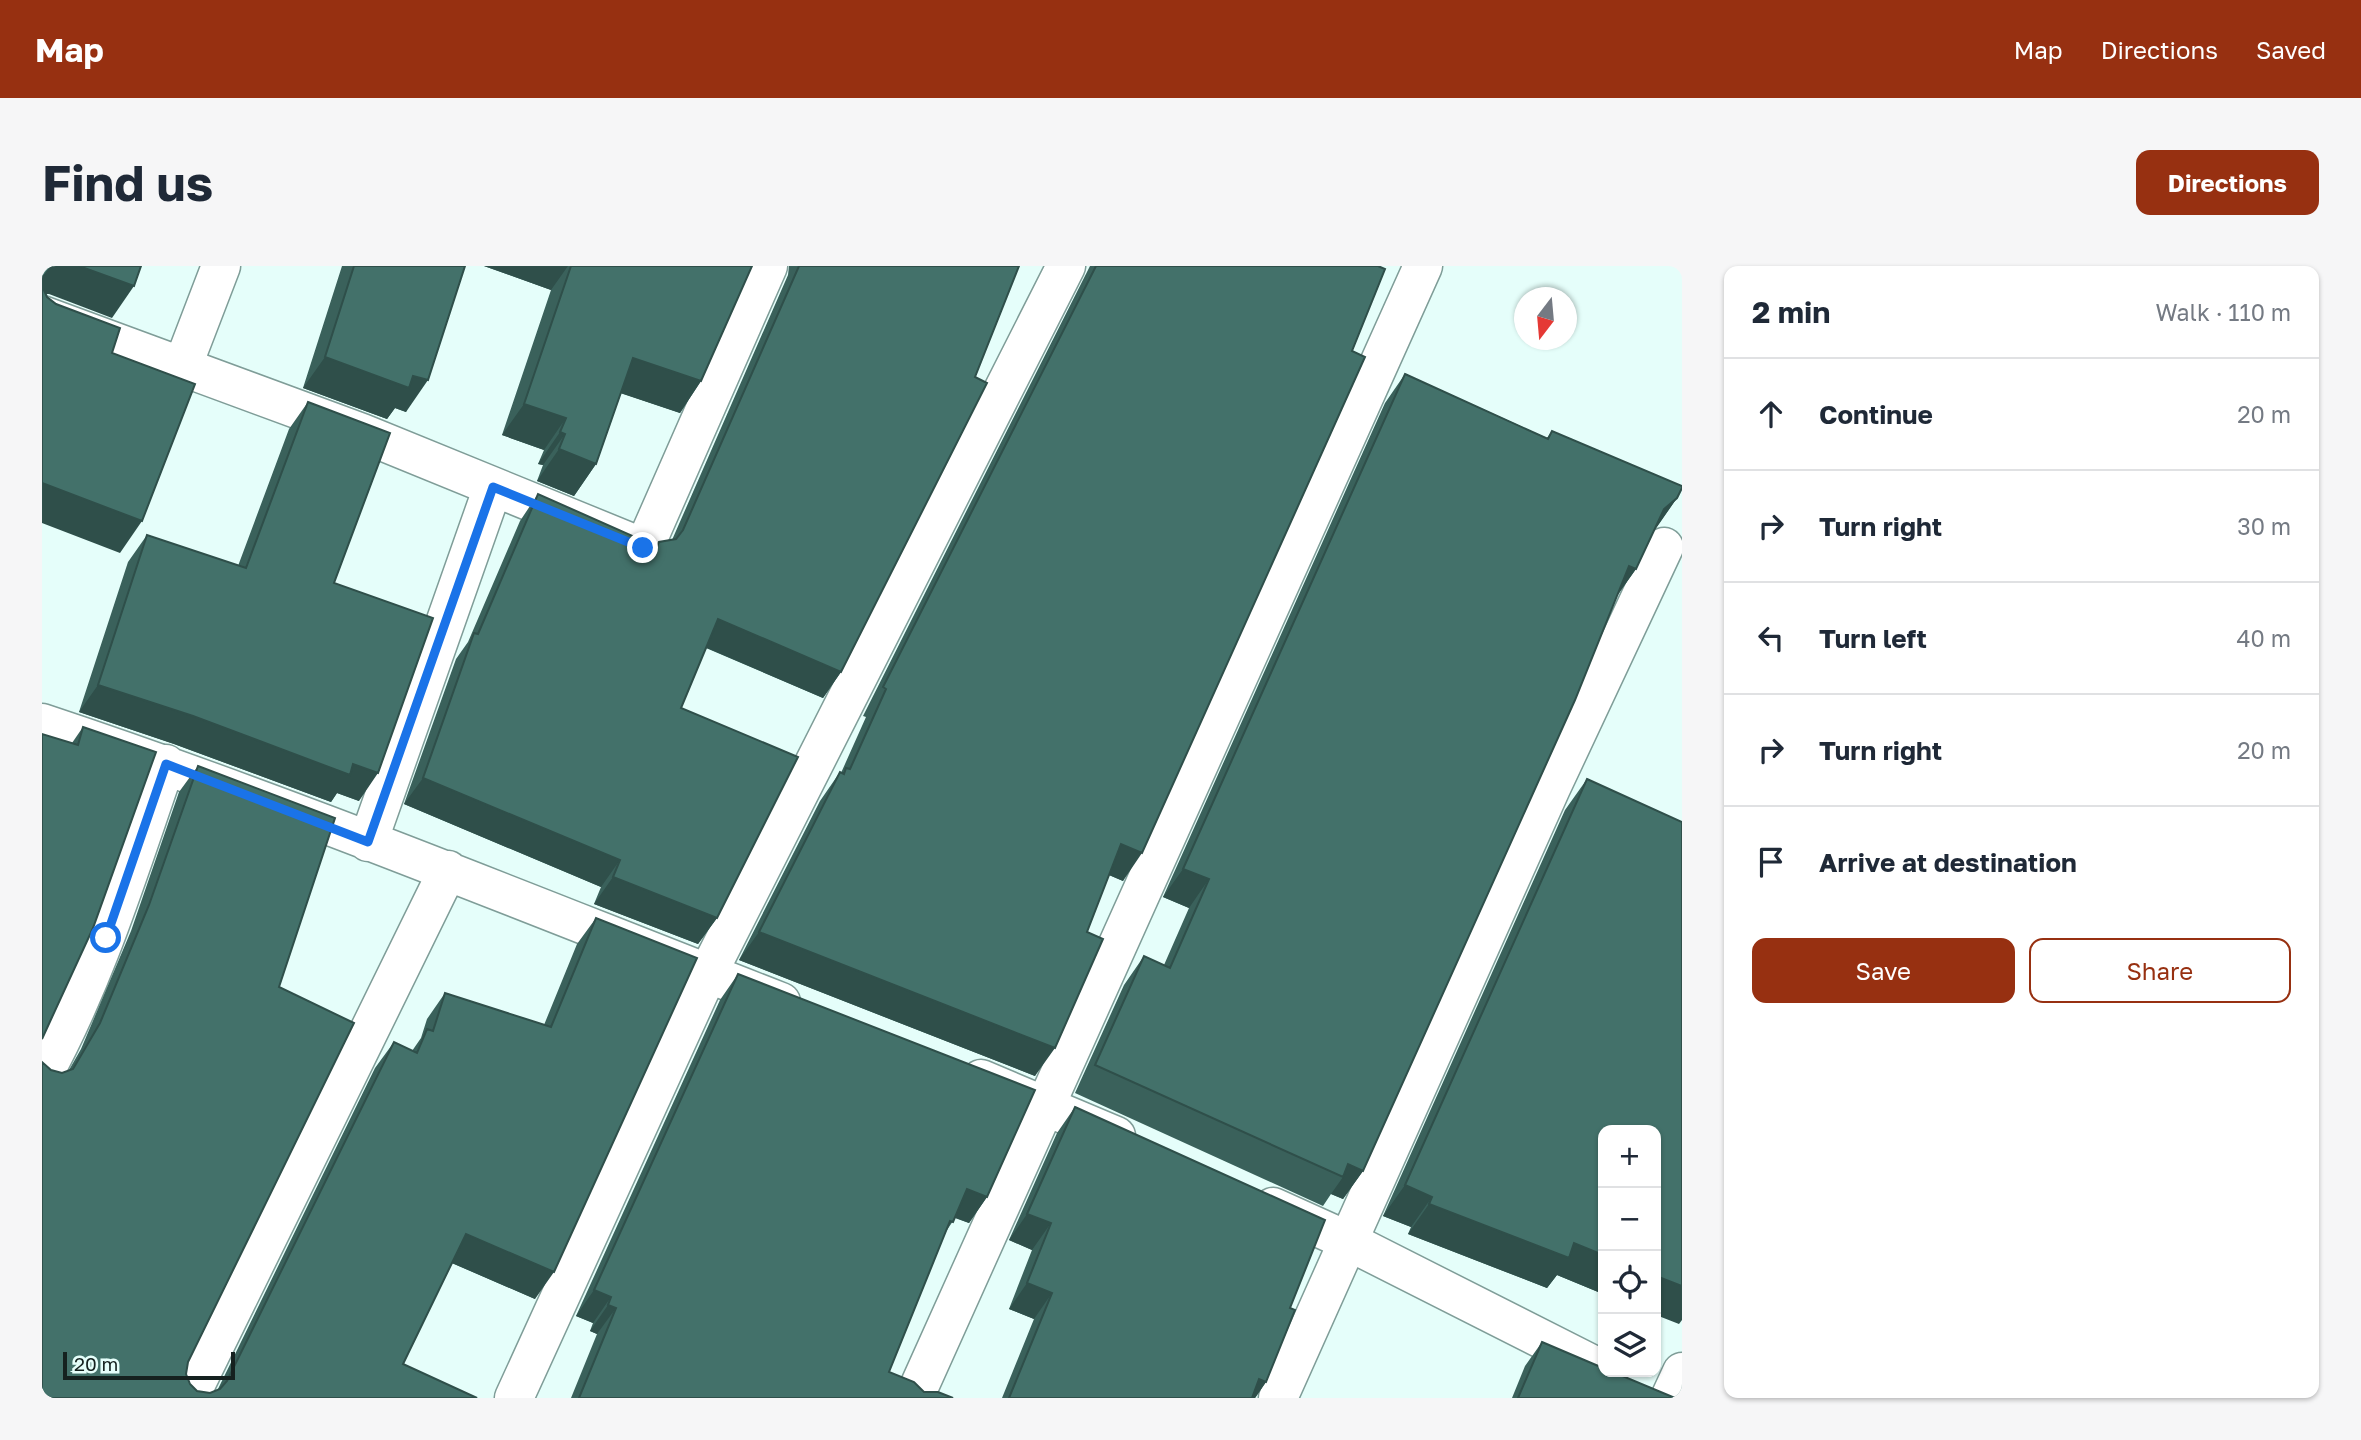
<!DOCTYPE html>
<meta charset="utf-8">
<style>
body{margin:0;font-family:"Golos Text",sans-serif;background:#f6f6f7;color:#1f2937}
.controls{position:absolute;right:21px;bottom:21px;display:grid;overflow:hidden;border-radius:14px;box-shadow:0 2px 5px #0004}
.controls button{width:63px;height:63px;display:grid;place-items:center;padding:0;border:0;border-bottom:2px solid #e0e1e3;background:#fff;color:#1f2937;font:35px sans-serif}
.compass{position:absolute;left:1472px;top:21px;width:63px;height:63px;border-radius:50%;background:#fff;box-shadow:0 2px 5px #0004;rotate:196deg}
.scale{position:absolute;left:21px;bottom:18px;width:172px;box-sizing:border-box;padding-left:7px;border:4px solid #15211f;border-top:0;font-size:19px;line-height:24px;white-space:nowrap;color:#15211f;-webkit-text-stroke:5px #e5fefa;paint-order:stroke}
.stop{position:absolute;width:21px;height:21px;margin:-16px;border:5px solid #1a73e8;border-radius:50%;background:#fff}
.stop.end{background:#1a73e8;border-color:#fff;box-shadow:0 2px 7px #0008}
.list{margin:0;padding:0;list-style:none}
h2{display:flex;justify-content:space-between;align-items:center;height:91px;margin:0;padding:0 28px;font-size:30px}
h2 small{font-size:23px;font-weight:400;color:#747a83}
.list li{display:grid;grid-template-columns:46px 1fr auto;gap:21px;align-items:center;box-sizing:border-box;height:112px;padding:0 28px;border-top:2px solid #e0e1e3}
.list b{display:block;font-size:26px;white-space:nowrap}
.list em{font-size:23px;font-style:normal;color:#747a83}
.actions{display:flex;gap:14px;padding:21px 28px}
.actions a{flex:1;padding:16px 0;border:2px solid #973011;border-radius:14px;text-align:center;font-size:24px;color:#973011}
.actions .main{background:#973011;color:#fff}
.icon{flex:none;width:38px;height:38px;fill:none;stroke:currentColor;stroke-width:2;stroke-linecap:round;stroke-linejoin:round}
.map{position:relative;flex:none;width:1640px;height:1132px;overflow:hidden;border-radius:14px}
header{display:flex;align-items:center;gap:42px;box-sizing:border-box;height:98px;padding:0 35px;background:#973011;color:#fff}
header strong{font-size:33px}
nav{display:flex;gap:38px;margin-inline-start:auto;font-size:24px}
.intro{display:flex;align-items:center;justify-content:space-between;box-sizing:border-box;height:168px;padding:0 42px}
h1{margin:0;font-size:49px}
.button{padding:18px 32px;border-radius:14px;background:#973011;color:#fff;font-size:24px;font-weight:700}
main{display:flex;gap:42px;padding:0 42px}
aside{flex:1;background:#fff;border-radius:14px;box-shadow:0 2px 5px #0004}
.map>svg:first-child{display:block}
</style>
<header>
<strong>Map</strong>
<nav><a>Map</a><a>Directions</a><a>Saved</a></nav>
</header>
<div class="intro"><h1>Find us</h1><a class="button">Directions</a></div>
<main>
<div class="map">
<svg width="1640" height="1132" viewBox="0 0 1640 1132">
<rect width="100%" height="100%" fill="#e5fefa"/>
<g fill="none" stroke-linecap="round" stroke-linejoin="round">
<defs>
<path id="minor" d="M0,49L320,167L602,282L726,0
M141,99L179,0
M0,457C250,540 494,641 739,736
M326,576L451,221
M0,811C54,713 87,604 124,498
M939,813L1074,870
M1231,941L1304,974L1561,1104
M147,1132L406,604
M472,1132L666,707L1024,0
M872,1132L1381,0
M1236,1132L1509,522L1622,281
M1628,1132L1640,1106"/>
</defs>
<!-- minor casing -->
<use href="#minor" stroke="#7f9d98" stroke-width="41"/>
<!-- minor -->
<use href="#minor" stroke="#fff" stroke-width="38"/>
</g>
<!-- wall -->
<path fill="#3a615b" d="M300,0H423L364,146L353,142L345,153L261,122Z
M442,0H710L659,115L638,147L579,127L554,198L532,230L495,215L501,199L496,198L502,184L460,169L509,24Z
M747,0H977L799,406L781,432L664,382L639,442L675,652L656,678L552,638L559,621L362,538L414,393L426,376L478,255L496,228L614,281L617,276L630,274L746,9Z
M1048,0H1336L1081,615L1067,609L1045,666L993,810L697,694L778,535L798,506L799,507L824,451L821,450Z
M1363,108L1505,172L1510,165L1635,232L1613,263L1594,303L1575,330L1321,905L1301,933L1289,928L1281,940L1033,827L1082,719L1102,690L1122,699L1147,642L1121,631L1343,137Z
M266,136L292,317L317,535L295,527L289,536L132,478L37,446L86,296L105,269L196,300L247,163Z
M41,461L0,773L30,477Z
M156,500L237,721L146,1096L144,1108L148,1118L155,1125L168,1127L175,1125L333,802L352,776L370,785L379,772L385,753L403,727L502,759L535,678L554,652L493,1033L410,997L361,1098L435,1132H0L9,804L20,807L27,804L39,783L89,665L137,526Z
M1545,513L1637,1058L1561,864V1028L1515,1009L1505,1022L1366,968L1369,961L1341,950L1523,544Z
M696,708L945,931L927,957L913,952L903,967L847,1106L882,1126L911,1132H529L555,1068L548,1065L551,1057L534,1050L678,734Z
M1033,841L1248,1042L1224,1116L1213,1132H960L992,1053L967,1043L990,984L967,974L1015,867Z
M1500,1076L1633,1132H1470L1483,1100Z"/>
<!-- shaded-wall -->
<path fill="#2f4f4a" d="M10,0H37L92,20L70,52L7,28H0V13Z
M442,0H526L509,24Z
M283,91L371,110L386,114L364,146L353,142L345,153L261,122Z
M591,92L659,115L638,147L569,124Z
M482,138L524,152L502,184L460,169Z
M518,166L523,168L501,199L496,198Z
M517,183L554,198L532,230L495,215Z
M0,217L100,255L78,287L0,257Z
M1635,232L1615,261L1602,272L1622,243Z
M1587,300L1594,303L1574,331Z
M676,353L799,406L781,432L658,379Z
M56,419L311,498L336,507L317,535L295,527L289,536L132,478L37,446Z
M381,512L578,594L559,621L362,538Z
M1079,578L1100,587L1081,615L1060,606Z
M1141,603L1167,613L1147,642L1121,631Z
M571,611L675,652L656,678L552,638Z
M717,666L1013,782L993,810L697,694Z
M1306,898L1321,905L1301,933L1289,928L1301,911Z
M1363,919L1390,931L1369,961L1341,950Z
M925,923L945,931L927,957L906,949Z
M1387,938L1532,977L1561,989V1028L1515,1009L1505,1022L1366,968Z
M985,948L1009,957L990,984L967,974Z
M424,968L512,1006L493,1033L405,995Z
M1614,1010L1640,1020V1054L1637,1058L1614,1049Z
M985,1017L1010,1027L992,1053L967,1043Z
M552,1024L569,1031L551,1057L534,1050Z
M566,1039L574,1042L555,1068L548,1065Z
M1217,1113L1224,1116L1213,1132H1204Z"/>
<!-- building -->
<path fill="#43716a" stroke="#2f4f4a" stroke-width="2" d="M0,0H10L1,11V22L5,31L14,38L78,62L70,87L153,118L100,255L0,217Z
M37,0H99L92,20Z
M312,0H423L386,114L371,110L367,122L283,91Z
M529,0H710L659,115L591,92L554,198L517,183L523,168L518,166L524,152L482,138Z
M757,0H977L933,111L945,117L799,406L676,353L639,442L756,491L675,652L571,611L578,594L381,512L432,367L436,368L496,228L615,281L617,276L634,273L641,264Z
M1054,0H1336L1343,3L1310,85L1323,91L1100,587L1079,578L1045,666L1061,673L1013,782L717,666L798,506L802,508L804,502L808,503L844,423L841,421Z
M1363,108L1506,173L1510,165L1640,220V222L1635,232L1622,243L1594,303L1587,300L1533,434L1321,905L1306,898L1301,911L1053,799L1102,690L1128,702L1167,613L1141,603Z
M266,136L348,167L292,317L391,352L336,507L311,498L308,509L151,450L56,419L105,269L204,302Z
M41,461L114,486L51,662L0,773V468L36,479Z
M156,500L293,552L237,721L312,757L146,1096L144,1108L148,1118L155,1125L168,1127L178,1123L185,1115L352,776L375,787L385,763L391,765L403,727L509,761L554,652L655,692L512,1006L424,968L361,1098L435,1132H0V796L9,804L20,807L31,803L58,757L107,639Z
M1545,513L1640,556V1020L1614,1010V864H1561V989L1532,977L1527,992L1387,938L1390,931L1363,919Z
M696,708L993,824L945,931L925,923L911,956L908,955L847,1106L872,1116L882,1126H896L911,1132H537L574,1042L566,1039L569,1031L552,1024Z
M1033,841L1283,954L1248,1042L1253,1044L1224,1116L1217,1113L1210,1132H967L1010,1027L985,1017L1009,957L985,948Z
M1500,1076L1561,1102V1106H1571L1633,1132H1476Z"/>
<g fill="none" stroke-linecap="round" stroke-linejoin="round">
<!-- route -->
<path stroke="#1a73e8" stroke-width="9" d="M64,672L124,498L326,576L451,221L601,282"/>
</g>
</svg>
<div class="controls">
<button>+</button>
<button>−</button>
<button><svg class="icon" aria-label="locate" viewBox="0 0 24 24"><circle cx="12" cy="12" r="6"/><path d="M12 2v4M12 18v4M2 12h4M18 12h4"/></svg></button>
<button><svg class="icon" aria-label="layers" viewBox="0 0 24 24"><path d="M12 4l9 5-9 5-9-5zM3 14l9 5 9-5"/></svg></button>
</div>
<svg class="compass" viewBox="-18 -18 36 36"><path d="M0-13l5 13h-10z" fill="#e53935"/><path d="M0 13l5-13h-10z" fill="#747a83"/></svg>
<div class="scale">20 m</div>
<div class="stop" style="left:64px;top:672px"></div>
<div class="stop end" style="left:601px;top:282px"></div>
</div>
<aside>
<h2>2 min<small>Walk · 110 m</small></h2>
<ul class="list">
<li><svg class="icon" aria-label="ahead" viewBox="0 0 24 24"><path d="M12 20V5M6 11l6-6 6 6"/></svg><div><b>Continue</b></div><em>20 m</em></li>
<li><svg class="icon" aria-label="right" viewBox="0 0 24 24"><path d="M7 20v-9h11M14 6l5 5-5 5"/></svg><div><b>Turn right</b></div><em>30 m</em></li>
<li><svg class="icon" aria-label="left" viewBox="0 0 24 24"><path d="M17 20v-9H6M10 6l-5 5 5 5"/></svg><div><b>Turn left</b></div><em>40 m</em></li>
<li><svg class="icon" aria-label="right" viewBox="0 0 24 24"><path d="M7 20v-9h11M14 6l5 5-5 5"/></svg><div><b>Turn right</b></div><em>20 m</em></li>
<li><svg class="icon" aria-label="arrive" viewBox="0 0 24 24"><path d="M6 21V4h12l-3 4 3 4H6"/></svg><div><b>Arrive at destination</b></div></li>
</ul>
<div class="actions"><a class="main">Save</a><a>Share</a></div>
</aside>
</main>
